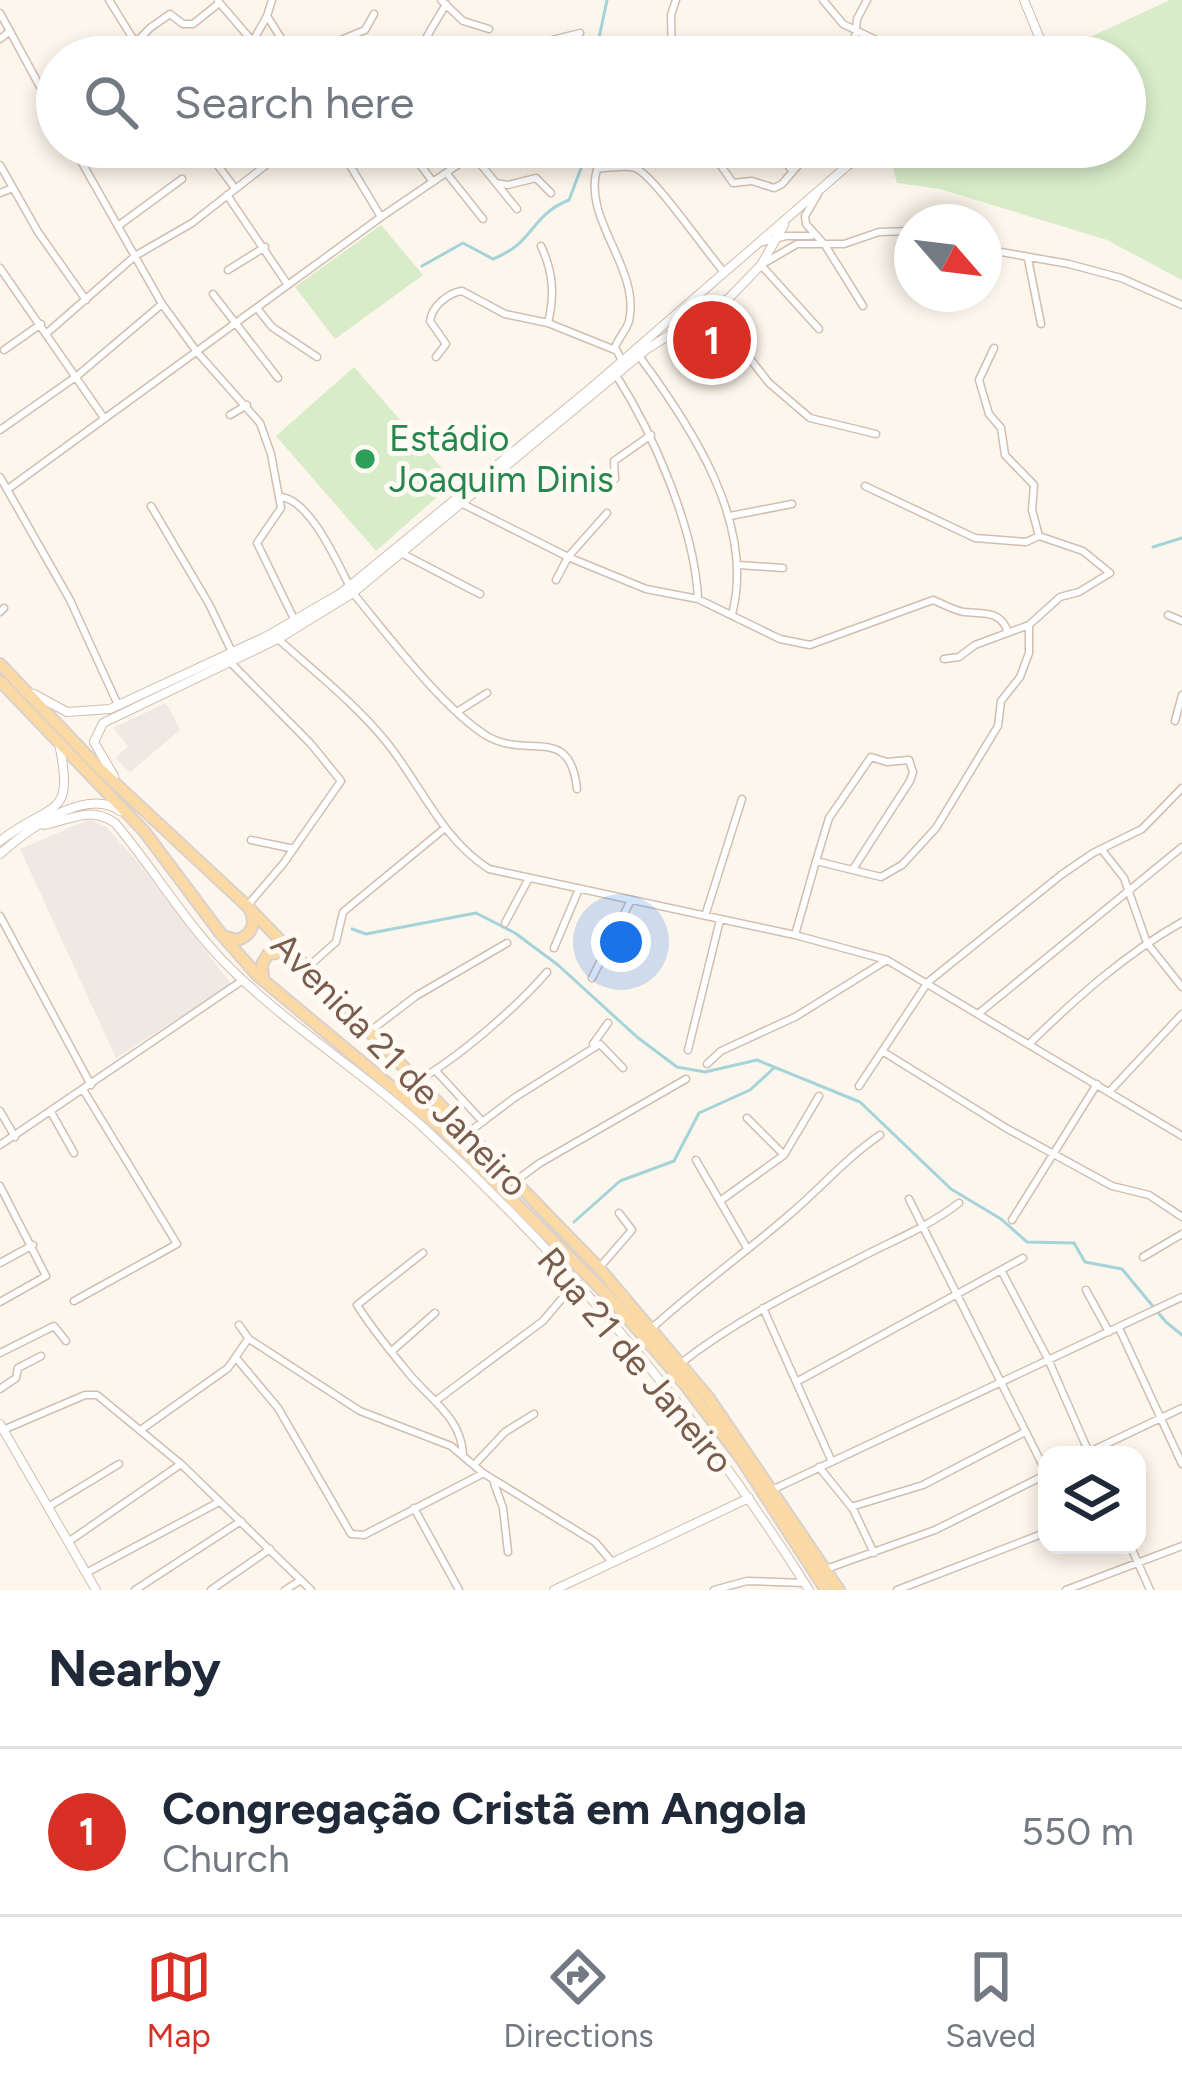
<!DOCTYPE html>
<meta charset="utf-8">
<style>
body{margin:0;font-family:Figtree,sans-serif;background:#f6f6f7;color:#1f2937}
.controls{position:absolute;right:36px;bottom:36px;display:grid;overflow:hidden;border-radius:24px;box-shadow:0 6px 18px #0003}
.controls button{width:108px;height:108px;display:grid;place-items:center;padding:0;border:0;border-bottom:3px solid #e0e1e3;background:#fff;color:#1f2937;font:60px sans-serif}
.compass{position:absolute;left:894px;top:204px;width:108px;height:108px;border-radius:50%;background:#fff;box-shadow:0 6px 18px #0003;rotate:118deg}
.you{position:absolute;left:621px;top:942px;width:42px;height:42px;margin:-30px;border:9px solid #fff;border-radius:50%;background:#1a73e8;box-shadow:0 0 0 18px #1a73e833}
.badge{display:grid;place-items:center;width:78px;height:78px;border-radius:50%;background:#d93025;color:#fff;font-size:39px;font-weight:700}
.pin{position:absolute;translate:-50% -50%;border:6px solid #fff;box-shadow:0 3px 12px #0006}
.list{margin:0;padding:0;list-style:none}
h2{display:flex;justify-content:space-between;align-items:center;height:156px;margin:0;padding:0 48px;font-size:51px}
h2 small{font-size:39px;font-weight:400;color:#747a83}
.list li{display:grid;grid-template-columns:78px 1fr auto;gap:36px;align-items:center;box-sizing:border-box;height:168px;padding:0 48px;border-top:3px solid #e0e1e3}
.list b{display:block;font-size:45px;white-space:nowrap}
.list p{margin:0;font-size:39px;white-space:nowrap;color:#747a83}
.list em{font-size:39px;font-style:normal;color:#747a83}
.icon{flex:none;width:66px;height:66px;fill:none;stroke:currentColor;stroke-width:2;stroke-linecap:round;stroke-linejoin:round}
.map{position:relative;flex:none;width:1182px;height:1590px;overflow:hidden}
.search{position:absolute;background:#fff;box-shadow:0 6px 18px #0003;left:36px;right:36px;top:36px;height:132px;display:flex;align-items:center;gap:30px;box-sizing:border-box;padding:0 42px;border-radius:66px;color:#747a83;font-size:45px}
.sheet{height:324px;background:#fff}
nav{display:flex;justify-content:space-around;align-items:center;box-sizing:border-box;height:168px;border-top:3px solid #e0e1e3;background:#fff;font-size:33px;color:#747a83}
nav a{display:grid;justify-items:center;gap:6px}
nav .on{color:#d93025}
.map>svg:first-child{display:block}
</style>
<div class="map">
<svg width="1182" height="1590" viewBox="0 0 1182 1590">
<rect width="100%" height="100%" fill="#fdf6ec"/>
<!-- industrial -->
<path fill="#efe9e4" d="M166,703L180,730L130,772L115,758L128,746L113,728Z
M90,819L106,827L139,863L231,984L116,1058L20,849Z"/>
<!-- green -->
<path fill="#d8ecc9" d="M1170,0H1182V280L1107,240L940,189L897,183L888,147H1125V57H1047Z
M381,225L423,275L335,339L295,287Z
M354,367L454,482L376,551L276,436Z"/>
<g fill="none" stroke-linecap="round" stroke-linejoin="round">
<!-- stream -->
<path stroke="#a5d3da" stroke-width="3" d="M595,57L607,0
M422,266L463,243L493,259C536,242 529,216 569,200L589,147
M1153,547L1182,538
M352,929L366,934L476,913L515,933L558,965L637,1037L677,1067L705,1072L757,1060L860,1102L951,1189L1001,1219L1027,1242L1074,1243L1085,1262L1122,1269L1166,1322L1182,1335
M574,1222L620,1181L674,1161L699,1113L750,1090L774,1068"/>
<defs>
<path id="minor" d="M109,0L135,42
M272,0L267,16L293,57
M441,0L463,21L489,29
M823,0L843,24L903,53
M218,1L254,43
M0,13L57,118
M0,39L10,31
M122,57L150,28L170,14L183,24H193L218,4
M244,57L267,16
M301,57L365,30L374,14
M415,57L446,4
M485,57L580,33
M658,57L671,54
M672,57L671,15L676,0
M853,57L857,19L867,0
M73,147L162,304L197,352L260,423L271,454L281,508L257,543L295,621
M204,147L234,187
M339,147L381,217
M660,147L667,159
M708,147L733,183L752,181L774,188L782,184L814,147
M776,147L792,171
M831,147L850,165
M393,151L400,160L413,155L433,182
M474,156L517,209
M0,165L38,232L86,300
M448,175L483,219
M496,183L508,185L536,178L551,193
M0,193L13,188
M818,194L805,216L806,224L825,245L863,306
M227,195L288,285
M118,226L182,179
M760,243L786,236H811
M541,246C553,272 555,294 548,323
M984,249L1069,264L1121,278L1182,305
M1028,259L1041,324
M0,268L104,418
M228,270L265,247
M213,294L278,378
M257,308L272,327L317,357
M713,311L769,383L810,418L876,434
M819,329L761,265L797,244H844L879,232L912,231
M47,333L135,256L192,223L289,147
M4,350L41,324
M639,356C691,426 756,524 732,614
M436,357L446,344L430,321C432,306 448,293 462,291L505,314L548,323L615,350
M622,361L615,347C618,339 627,329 629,321C641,268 582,220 597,169C607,168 626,165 635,168C653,174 706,252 724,272
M616,375C653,433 695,529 698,599
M230,415L247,405
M0,430L77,376L162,304
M0,477L70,600L118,705
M615,479L614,461L651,435
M865,486L975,538L1026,542L1039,536
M8,489L381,217L484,147
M282,497C311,502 337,562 350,587
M461,503L568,557L646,589L698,599L780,639L810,645L933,600C943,604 953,610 964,612C984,614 1000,610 1008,632
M151,506L209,604L232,652
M730,516L792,504
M403,554L480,594
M739,565L783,568
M556,580L568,557L607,513
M353,593C387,634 443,709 487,736C528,760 570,723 577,789
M0,612L4,608
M1168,615L1182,621
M278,639C315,672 357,705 388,744C422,787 442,839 489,869L795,935L887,960L1182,1136
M944,659L959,657L975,645L1029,625L1060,597L1079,592L1110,573L1083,551L1039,536L1032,510L1034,485L1005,455L1001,428L989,414L979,380L994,348
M230,662L311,744L341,781L283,864L247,906
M460,710L487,693
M1175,721L1182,695
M251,840L294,849
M1102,850L1124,878L1147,943L1182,987
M816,861L829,818L871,757L887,762L909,760L913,772L910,781L853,869
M0,916L91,1085
M705,916L742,799
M505,923L528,880
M795,935L816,861L881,877L902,865L936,828L998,726L1001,701L1020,677L1029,653V625
M554,948L579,889
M309,966L336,942L343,912L445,828
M592,978L631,900
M978,1014L1182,847
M369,1032L416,996L507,943
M593,1044L608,1023
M1029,1044C1075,999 1125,954 1182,922
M688,1050L720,920
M882,1051L1006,1128L1112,1186L1149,1195L1182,1217
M707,1064L721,1051L795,1017L887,960
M436,1071L482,1121
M417,1081C457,1059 517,1007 547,972
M859,1086L928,982L1061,875L1093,853L1142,829L1182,788
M1109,1092L1182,1014
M0,1111L15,1137
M51,1112L74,1153
M747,1118L784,1155
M469,1132L514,1098L600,1044L623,1068
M0,1145L243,980
M696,1160L747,1248
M514,1182L540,1163L686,1079
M0,1186L46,1276L0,1302
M909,1199L1047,1474
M720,1201L784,1155L819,1096
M1012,1220L1097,1084
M423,1253L357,1305C372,1329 392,1353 410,1375C431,1400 461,1418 463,1454
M1143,1257L1182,1234
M0,1263L33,1245
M599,1268L632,1230L619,1213
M1001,1270L1048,1359L1090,1455
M1086,1290L1109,1332
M74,1301L177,1244L84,1091
M763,1308L832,1462
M239,1325L249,1339L360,1411L451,1446L483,1473L595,1542L612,1562
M652,1328C696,1288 744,1254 789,1215C820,1189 846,1158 880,1135
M1119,1328L1182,1464
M393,1350L435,1313
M0,1353L54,1326L66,1341
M237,1359L278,1408L351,1534L364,1535L482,1474
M681,1363C734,1322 792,1292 852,1262C891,1241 923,1230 959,1203
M798,1381L1023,1258
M0,1389L16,1378L18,1368L41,1356
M437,1400L543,1321L575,1283
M142,1429L228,1368L248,1339
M3,1430L85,1395H97L181,1464L311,1590
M1083,1455L1182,1408
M474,1465L505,1432L534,1414
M819,1467L853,1509L874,1553
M494,1483L503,1508L508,1552
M774,1489L1182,1297
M48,1507L119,1464
M851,1507L923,1485L1025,1432
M414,1508L459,1590
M68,1542L181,1464
M1130,1545L1150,1590
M826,1569L935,1530L1047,1474
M86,1573L219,1502
M135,1590L241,1521
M211,1590L270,1549
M285,1590L301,1580
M714,1590L747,1581L805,1583
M897,1590L1047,1532
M1066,1590L1182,1546"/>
<path id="tertiary" d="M1024,0L1040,39L1031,57
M34,694L67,712L110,709L267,636L341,593L591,388L869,147
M114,776L94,742L103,723L278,639L353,593L647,349L729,298L761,265L784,225
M44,825C71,820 90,805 115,823C154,869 185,923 228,966C288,1026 362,1071 425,1129C573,1266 702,1419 809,1590
M0,841C51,801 76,820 59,744
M0,854C27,830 86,786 120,811
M0,1424L96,1590
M554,1590L749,1498"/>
<path id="primary" d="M0,664L101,770L247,906L599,1268L708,1397L839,1590
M0,681L144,831L221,934L257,975L442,1129L612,1300L686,1386L742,1460L826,1590
M223,936L238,940C251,935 257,924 250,910
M263,977L262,964L268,954L289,951"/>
</defs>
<!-- minor casing -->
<use href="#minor" stroke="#d1beb0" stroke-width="9"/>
<!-- tertiary casing -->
<use href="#tertiary" stroke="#d1beb0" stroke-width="10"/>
<!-- primary casing -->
<use href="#primary" stroke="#dad1cd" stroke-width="14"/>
<!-- minor -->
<use href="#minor" stroke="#fff" stroke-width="6"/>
<!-- tertiary -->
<use href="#tertiary" stroke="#fff" stroke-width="8"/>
<!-- primary -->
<use href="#primary" stroke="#fbd9a5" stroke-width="10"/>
</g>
<!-- markers -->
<circle fill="#2e9e5b" stroke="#fffaf3" stroke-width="4.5" cx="365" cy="459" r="12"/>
<g text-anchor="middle" stroke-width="10" stroke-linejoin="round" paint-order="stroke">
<!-- leisure labels -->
<g font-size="36" fill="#27864d" stroke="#fffaf3" text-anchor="start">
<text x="389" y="451">Estádio<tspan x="389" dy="41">Joaquim Dinis</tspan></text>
</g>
<!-- street labels -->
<g font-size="36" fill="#7a5c4d" stroke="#fffaf3">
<text transform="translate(400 1064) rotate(46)" y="13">Avenida 21 de Janeiro</text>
<text transform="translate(636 1360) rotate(50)" y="13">Rua 21 de Janeiro</text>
</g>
</g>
</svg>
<div class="controls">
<button><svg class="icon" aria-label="layers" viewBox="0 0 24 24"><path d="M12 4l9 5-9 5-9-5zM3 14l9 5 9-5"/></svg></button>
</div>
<svg class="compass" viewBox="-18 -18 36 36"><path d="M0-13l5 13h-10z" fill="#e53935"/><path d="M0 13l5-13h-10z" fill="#747a83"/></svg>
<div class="you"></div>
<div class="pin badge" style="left:712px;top:340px">1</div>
<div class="search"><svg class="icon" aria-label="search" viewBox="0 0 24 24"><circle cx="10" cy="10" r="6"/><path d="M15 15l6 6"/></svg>Search here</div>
</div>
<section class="sheet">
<h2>Nearby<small></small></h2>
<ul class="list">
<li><span class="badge">1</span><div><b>Congregação Cristã em Angola</b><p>Church</p></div><em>550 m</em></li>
</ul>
</section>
<nav>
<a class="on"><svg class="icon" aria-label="map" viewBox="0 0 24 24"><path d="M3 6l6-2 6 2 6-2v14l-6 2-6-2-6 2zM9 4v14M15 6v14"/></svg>Map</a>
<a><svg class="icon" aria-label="directions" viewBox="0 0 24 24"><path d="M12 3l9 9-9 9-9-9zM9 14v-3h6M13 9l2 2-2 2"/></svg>Directions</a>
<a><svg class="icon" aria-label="saved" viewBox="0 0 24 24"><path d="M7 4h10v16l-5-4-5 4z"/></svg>Saved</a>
</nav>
